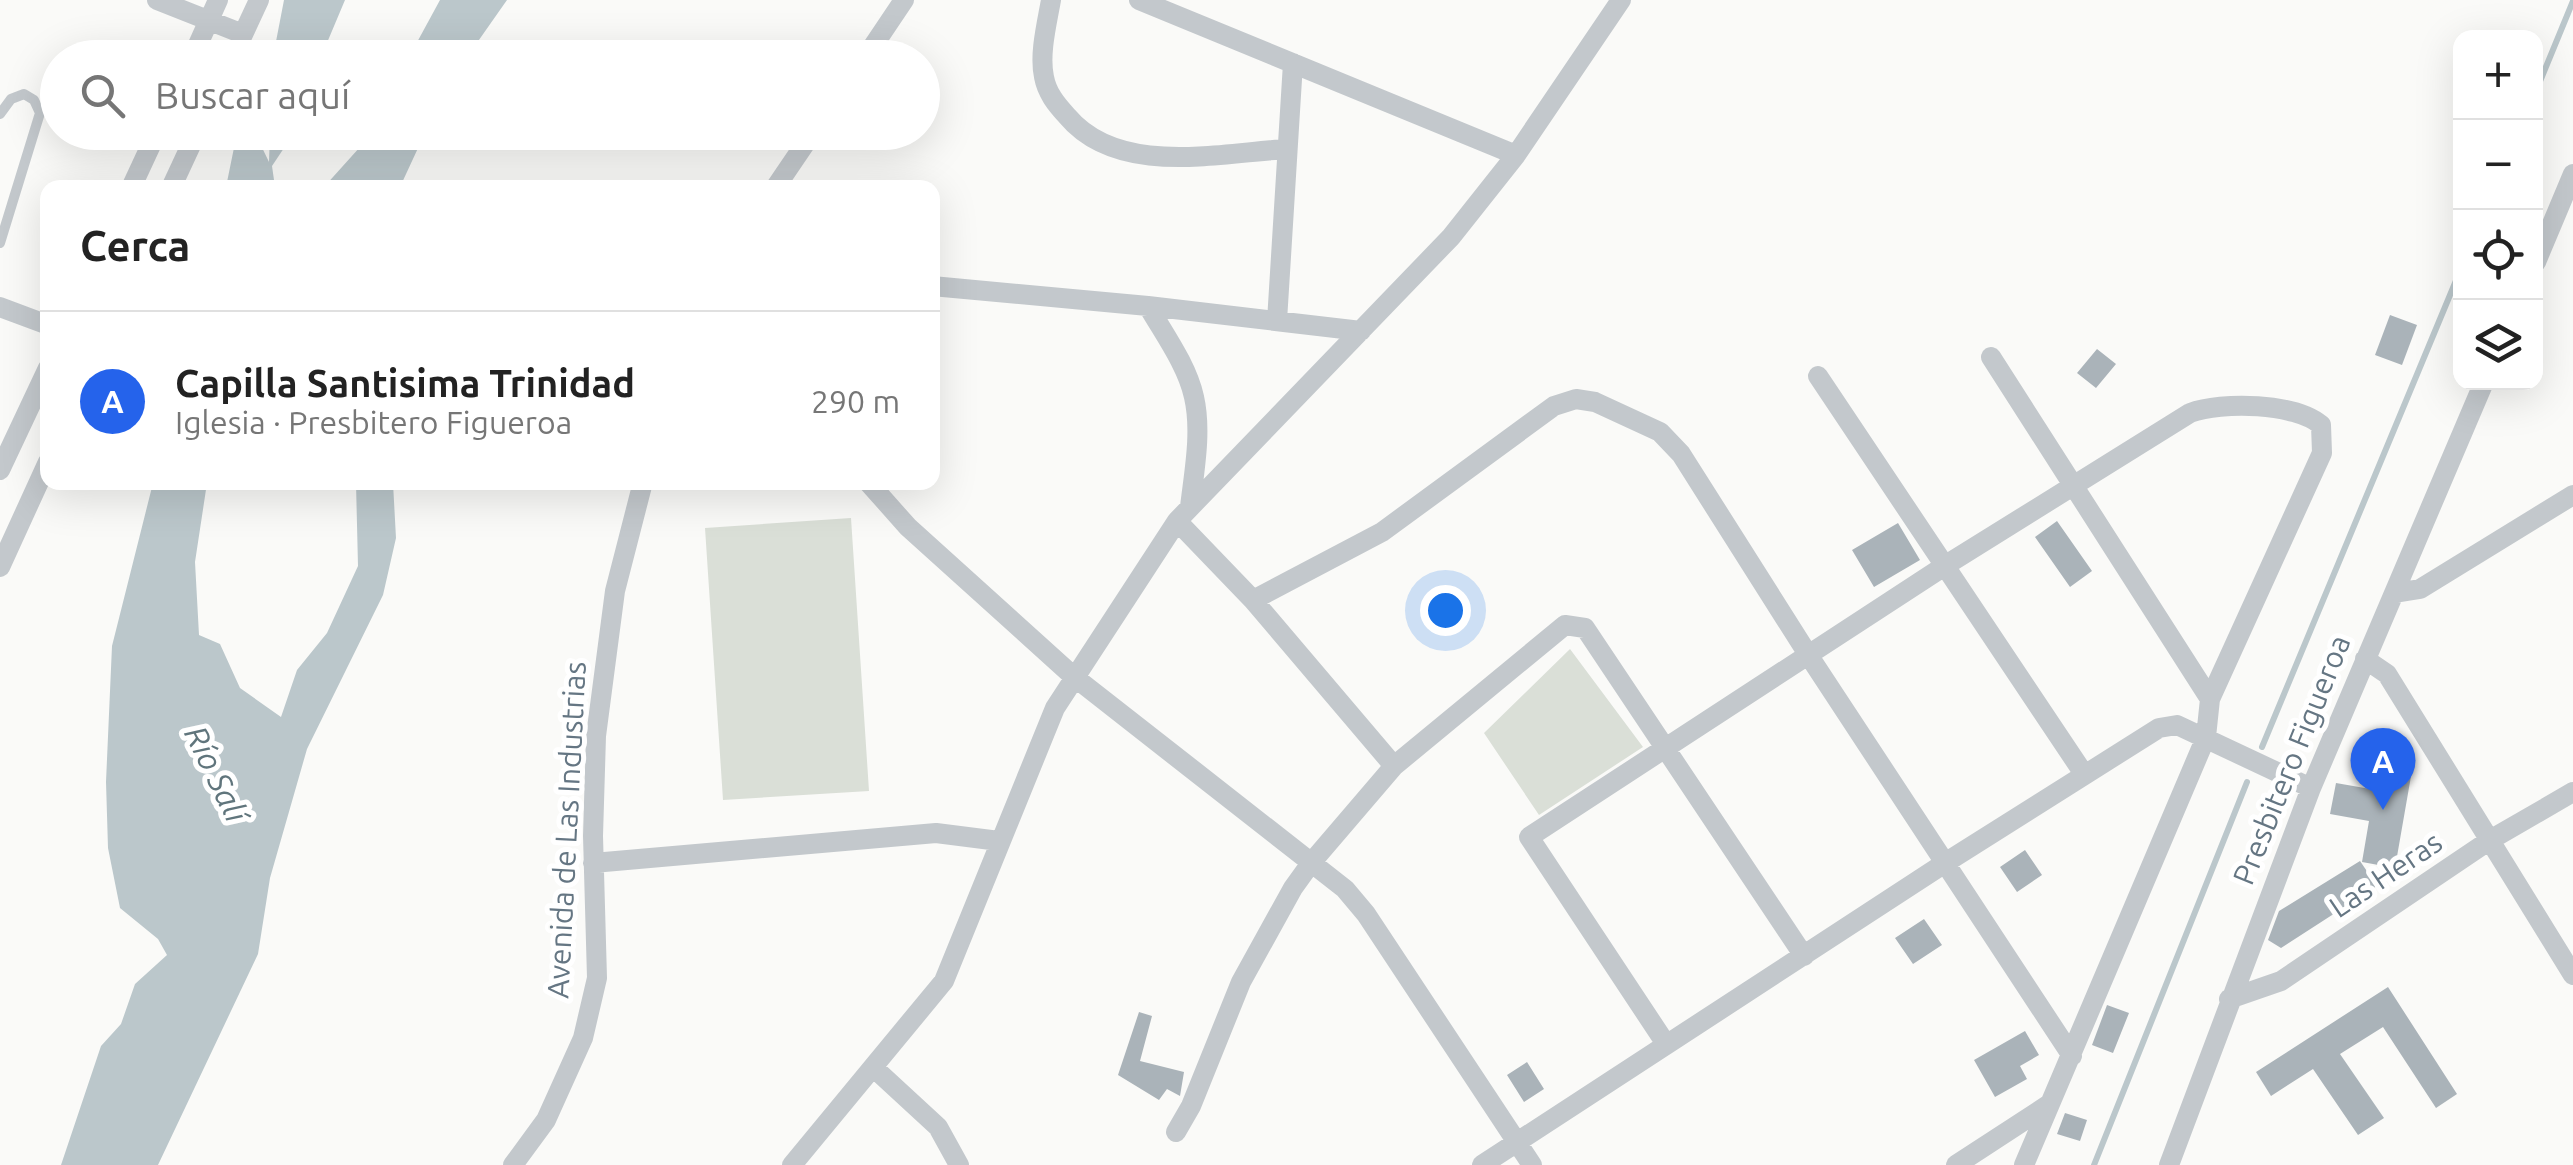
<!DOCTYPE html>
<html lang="es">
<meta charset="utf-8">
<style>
body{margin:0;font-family:Ubuntu,sans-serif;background:#f2f2f2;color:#222}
.controls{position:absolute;right:30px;top:30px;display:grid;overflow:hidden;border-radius:20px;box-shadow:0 10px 40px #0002}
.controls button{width:90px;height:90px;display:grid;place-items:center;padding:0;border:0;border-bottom:2px solid #e0e0e0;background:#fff;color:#222;font:50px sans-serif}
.you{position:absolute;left:1445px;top:610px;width:35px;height:35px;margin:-25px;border:8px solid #fff;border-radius:50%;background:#1a73e8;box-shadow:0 0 0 15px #1a73e833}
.badge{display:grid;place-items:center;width:65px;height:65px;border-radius:50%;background:#2563eb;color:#fff;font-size:32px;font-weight:700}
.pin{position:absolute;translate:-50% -82px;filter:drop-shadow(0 2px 5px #0008)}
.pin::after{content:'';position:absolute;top:52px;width:35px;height:30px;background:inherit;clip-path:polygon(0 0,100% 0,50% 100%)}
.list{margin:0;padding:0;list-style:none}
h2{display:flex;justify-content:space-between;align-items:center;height:130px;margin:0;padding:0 40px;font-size:42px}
h2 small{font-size:32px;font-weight:400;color:#767676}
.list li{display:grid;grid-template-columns:65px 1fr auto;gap:30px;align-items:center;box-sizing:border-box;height:180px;padding:0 40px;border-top:2px solid #e0e0e0}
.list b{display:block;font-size:38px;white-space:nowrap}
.list p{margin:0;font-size:32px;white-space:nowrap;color:#767676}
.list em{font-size:32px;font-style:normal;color:#767676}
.icon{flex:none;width:55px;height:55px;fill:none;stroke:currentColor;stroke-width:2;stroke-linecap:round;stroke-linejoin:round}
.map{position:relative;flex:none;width:2573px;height:1165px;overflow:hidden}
.search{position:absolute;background:#fff;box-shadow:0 10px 40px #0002;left:40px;top:40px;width:900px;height:110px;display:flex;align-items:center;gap:25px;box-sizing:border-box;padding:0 35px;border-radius:55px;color:#767676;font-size:38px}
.panel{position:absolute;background:#fff;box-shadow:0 10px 40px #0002;left:40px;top:180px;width:900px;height:310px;border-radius:20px}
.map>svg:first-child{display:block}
</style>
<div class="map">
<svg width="2573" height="1165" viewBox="0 0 2573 1165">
<rect width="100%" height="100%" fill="#fafaf8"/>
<!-- green -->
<path fill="#dadfd7" d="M851,518L869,791L723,800L705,528Z
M1570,649L1643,747L1539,815L1484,733Z"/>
<!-- water -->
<path fill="#bbc7cb" d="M284,0H345L321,57H273Z
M440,0H507L467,57H409Z
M237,133H255L269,162L270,133H294L272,166L275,187H226Z
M368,133H425L400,187H324L360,147Z
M153,483H207L195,562L199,635L220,644L240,688L281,717L297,670L327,633L358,566L356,483H393L396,538L383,595L307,749L270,878L258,954L158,1165H61L101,1046L121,1024L135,984L167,955L158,939L120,908L108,848L106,782L112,646Z"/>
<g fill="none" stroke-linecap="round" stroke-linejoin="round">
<!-- stream -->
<path stroke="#bbc7cb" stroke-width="6" d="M2536,91L2573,1
M2262,747L2460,271
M2094,1165L2247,782"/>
</g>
<!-- building -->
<path fill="#aab3b9" d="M2390,315L2417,325L2402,365L2375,355Z
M2097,349L2116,364L2096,388L2077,373Z
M2057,521L2092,571L2070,587L2035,537Z
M1898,523L1920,560L1874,587L1852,550Z
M2383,753L2414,759L2395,868L2362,862L2369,821L2330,814L2336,783L2376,790Z
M2025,850L2042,875L2017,892L2000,867Z
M2360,861L2377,886L2281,948L2268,940L2279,911Z
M1924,919L1942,945L1913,964L1895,938Z
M2388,987L2457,1094L2436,1108L2383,1027L2340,1054L2384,1118L2358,1135L2313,1069L2271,1096L2256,1072Z
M2107,1005L2129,1013L2113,1053L2092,1045Z
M1139,1012L1152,1016L1140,1061L1184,1072L1180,1096L1167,1089L1159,1100L1118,1075Z
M2025,1031L2039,1055L2020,1066L2027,1079L1995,1097L1974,1060Z
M1527,1062L1544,1089L1524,1102L1507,1075Z
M2065,1113L2087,1120L2080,1141L2057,1134Z"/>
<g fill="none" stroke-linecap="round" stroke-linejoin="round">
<!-- service -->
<path stroke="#c3c8cc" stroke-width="10" d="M0,114L11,99L24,94L34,100L40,113L0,243"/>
<!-- minor -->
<path stroke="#c3c8cc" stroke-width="20" d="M157,0L243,34
M1051,0C1047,23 1039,54 1044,77C1047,93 1056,104 1067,116C1118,177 1218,153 1287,149
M1139,0L1516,155
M192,58L218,0
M232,58L259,0
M865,58L904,0
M131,188L157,132
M171,188L197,132
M775,188L813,132
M2536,262L2573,174
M932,286L1148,306L1361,331
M1148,306C1164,334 1187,365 1194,397C1202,432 1194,472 1190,507
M0,307L48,325
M1277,321L1293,63
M1991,357L2210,699L2206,737L2024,1165
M1818,376L2084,774
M0,470L48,368
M868,482L908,527L1073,676L1345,889L1366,914L1532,1165
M0,567L48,462
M2395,593L2420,589L2573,495
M1253,600L1382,532L1554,406L1576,399L1595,402L1660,432L1681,454L1809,656L2072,1056
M2365,659L2387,674L2573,975
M1394,766L1253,600L1177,521L1451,237L1516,155L1621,0
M593,863L936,833L999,841
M2229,999L2281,981L2490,840L2573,792
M1666,1044L1529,837L1946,565L2190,413C2222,401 2295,403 2321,425L2322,453L2210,699
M874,1068L938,1127L959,1165
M1176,1132L1191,1106L1241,982L1293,888L1311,863L1394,766L1565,625L1585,628L1804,956
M513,1165L546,1120L583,1038L597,978L593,836L596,736L615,591L643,482
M792,1165L944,981L1055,708L1177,521
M1482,1165L1945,863L2159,728L2177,725L2311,788
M1956,1165L2048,1105
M2169,1165L2311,788L2484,382"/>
</g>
<g text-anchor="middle" stroke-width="10" stroke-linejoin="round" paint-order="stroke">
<!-- street labels -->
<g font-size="30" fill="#657683" stroke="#fff">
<text transform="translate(2292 760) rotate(-68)" y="10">Presbitero Figueroa</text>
<text transform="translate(567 830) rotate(-87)" y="10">Avenida de Las Industrias</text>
<text transform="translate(2386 875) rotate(-34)" y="10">Las Heras</text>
</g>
<!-- water labels -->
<g font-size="32" font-style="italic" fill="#60757c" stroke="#fff">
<text transform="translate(216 774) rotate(64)" y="11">Río Salí</text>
</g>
</g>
</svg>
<div class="controls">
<button>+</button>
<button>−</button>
<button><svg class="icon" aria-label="locate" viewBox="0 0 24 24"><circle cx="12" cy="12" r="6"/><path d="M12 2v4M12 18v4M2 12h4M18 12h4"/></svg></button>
<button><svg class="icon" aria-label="layers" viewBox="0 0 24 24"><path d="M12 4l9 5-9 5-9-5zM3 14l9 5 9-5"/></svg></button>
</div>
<div class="you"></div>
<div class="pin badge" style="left:2383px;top:810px">A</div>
<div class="search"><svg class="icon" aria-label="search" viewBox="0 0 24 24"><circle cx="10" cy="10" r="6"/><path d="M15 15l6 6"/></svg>Buscar aquí</div>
<section class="panel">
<h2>Cerca<small></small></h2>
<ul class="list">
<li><span class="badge">A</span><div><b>Capilla Santisima Trinidad</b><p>Iglesia · Presbitero Figueroa</p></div><em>290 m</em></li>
</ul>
</section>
</div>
